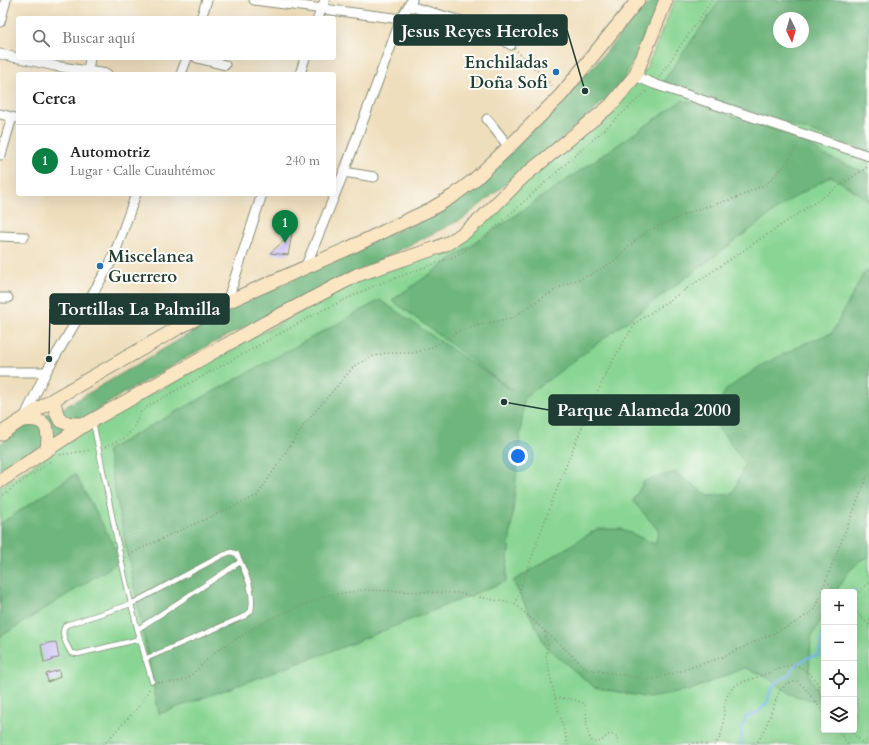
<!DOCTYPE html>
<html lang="es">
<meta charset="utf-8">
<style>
body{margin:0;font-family:Cardo,serif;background:#f6f6f6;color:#222}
.controls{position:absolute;right:12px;bottom:12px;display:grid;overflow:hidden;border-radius:4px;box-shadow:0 4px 16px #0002}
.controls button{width:36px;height:36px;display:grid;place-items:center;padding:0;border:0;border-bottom:1px solid #e0e0e0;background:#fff;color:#222;font:20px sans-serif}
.compass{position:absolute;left:773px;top:12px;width:36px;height:36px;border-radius:50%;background:#fff;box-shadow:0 4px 16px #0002;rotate:175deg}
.you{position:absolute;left:518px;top:456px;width:14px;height:14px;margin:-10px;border:3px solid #fff;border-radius:50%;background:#1a73e8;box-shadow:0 0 0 6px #1a73e833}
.badge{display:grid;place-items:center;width:26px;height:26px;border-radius:50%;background:#0b8043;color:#fff;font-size:13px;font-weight:700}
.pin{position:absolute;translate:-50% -33px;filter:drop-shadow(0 1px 2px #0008)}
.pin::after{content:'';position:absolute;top:21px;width:14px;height:12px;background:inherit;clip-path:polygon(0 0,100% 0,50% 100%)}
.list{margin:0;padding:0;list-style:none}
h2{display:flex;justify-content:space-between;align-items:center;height:52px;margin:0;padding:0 16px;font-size:17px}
h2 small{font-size:13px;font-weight:400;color:#767676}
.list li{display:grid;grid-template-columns:26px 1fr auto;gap:12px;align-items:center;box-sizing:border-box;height:72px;padding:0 16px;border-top:1px solid #e0e0e0}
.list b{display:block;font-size:15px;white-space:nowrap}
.list p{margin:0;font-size:13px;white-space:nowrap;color:#767676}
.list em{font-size:13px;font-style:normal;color:#767676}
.icon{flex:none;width:22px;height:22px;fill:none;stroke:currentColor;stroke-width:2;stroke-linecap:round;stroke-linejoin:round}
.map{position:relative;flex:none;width:869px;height:745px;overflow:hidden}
.search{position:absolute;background:#fff;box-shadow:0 4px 16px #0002;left:16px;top:16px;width:320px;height:44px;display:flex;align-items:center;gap:10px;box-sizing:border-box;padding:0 14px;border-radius:4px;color:#767676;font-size:15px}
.panel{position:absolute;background:#fff;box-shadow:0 4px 16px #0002;left:16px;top:72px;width:320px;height:124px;border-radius:4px}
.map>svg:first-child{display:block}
</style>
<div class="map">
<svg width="869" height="745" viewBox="0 0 869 745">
<rect width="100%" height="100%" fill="#fdfcf7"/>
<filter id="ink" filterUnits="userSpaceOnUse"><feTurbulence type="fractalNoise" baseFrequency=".025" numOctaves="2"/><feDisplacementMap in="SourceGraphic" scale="8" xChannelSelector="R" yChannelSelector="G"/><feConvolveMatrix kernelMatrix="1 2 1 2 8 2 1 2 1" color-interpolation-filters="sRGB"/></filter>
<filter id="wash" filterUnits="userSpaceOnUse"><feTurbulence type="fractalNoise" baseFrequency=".012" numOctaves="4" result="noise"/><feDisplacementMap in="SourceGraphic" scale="16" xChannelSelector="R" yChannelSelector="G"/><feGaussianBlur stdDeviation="0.9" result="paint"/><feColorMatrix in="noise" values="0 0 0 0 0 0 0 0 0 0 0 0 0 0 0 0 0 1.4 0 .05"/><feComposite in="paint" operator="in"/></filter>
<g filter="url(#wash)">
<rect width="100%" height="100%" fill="#efdebc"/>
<!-- green -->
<path fill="#89d593" stroke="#548964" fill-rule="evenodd" d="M675,0H869V745H0V487L69,441L208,362L350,285L459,243L540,164L609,113L646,69ZM779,18H803V42H779ZM824,592H854V730H824Z"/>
<!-- forest -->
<path fill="#6eb67d" stroke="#467a58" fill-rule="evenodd" d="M651,0H662L648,34L624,80L590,115L464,218L207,346L119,396L56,438L0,470V444L38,415L55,413L233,308L459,201L595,65L637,15Z
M720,0H869V151L663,82ZM779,18H803V42H779Z
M683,100L800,138L824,155L869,174V202L859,194L831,176L790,200L524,398L506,581L348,645L159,714L107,450L380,300L513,391L392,300Z
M869,271V557C853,562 844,578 836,592H824V614L811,638L809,674L822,703L790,694L764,675L745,668L688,691L649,698L594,687L546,647L513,581L597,529H621L655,544L659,531L633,501L644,481L675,472L708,496L733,494L745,463L711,418L726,390L760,366L806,343L832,333L864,273Z
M75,474L122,560L0,637V524Z"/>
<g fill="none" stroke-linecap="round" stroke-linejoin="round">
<!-- stream -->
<path stroke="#75b5e9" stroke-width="2.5" d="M852,592L855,590
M742,745V727L746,717L759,712L767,703L771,689L778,681L790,674L795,665L809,657L819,655L824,629"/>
</g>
<g id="blocks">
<!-- building -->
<path fill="#c6b8f8" d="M292,234L288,255L270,253Z
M56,642L59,658L52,659V661L44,663L41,645L48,643Z
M59,670L60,677L48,682L46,674Z"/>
</g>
</g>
<g filter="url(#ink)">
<use href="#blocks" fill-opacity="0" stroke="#878e78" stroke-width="1"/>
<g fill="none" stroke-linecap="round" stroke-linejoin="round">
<defs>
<path id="lane" d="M93,422C111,508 126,597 152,681
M138,629L240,562
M140,639L78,654L71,653C67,645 59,633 66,625L131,604L221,556L231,552L237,554C245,573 255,590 251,611L245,616L145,659"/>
<path id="street" d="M254,0L401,19
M409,6L479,26L494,33L511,45
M201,18L207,0
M318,18L325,0
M0,22L6,0
M0,54L18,58
M20,58L55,66L107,74
M197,58L225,65
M88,71L90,58
M181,74L187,58
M300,74L305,58
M635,76L654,84L869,156
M0,114L16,118
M487,119L509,147
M1,155L12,117
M344,172L374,177
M0,236L24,237
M305,268L344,172L401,19L412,0
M0,298H8
M227,302L262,194
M0,372H46
M24,418L46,372L109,266L117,247L136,194"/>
<path id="secondary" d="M54,399C57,425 62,424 86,424
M23,420C46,417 50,428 47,448
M0,434L54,399L178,328L227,302L347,249L431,209L453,196L474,180L509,147L561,95L638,0
M0,481L86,424L265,323L357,275L436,248L448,243L464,233L482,218L523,177L611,105L635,76L666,0"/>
</defs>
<!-- lane casing -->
<use href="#lane" stroke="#878e78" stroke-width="6"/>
<!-- street casing -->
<use href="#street" stroke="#878e78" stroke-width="11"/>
<!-- secondary casing -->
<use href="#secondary" stroke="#878e78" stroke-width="15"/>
<!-- path -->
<path stroke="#878e78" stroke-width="1.5" stroke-dasharray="1 3" stroke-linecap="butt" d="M517,51L554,87
M659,77L712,0
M105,447L125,438L133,428L141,412L148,406L323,310L376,285L453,257L467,249L489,233L647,91
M60,455L91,450
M0,497L51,461
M126,557L142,548L176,532L257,496L303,426L354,366L371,357L386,353H413L431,348L459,331L492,322L513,318L534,303L564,285L592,274L614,261L637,239L648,231L695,210L736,198L766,184L788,162L799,141
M826,580L837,592
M515,604C538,540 560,476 588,414C602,382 616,350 637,322L869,166
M854,610L869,625
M856,611V595L869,582
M545,632L548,644L546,657L555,698L568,745
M158,682H176L187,679L216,651L271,618L329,595L364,590L457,593L515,604L587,669L652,680L720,658L795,623L814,610L869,472
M555,698C567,698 575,699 585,704C588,717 584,732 593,742C600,742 603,741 607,735L610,734L616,736L619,745
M837,730L849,745
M850,730L864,745
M103,745L142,703L150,687
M690,745C695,741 701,743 707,745
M714,745C732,730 714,698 738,684L790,665L801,667L813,677L818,684L821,699L824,703
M756,745L764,731L779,692L786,684L797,681L803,686L824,713"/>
<!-- lane -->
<use href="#lane" stroke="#fff" stroke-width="4.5"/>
<!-- street -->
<use href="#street" stroke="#fff" stroke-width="9"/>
<!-- secondary -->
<use href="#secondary" stroke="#fbe6c4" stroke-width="13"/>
</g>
</g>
<!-- markers -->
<g fill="#1f6fb2" stroke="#fdfcf7" stroke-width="1.5">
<circle cx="556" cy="72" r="4"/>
<circle cx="100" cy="266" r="4"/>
</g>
<g text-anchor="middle" stroke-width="4" stroke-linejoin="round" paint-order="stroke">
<!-- poi labels -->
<g font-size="17" font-weight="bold" fill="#1f3d34" stroke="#fdfcf7" text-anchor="end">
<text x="548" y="68">Enchiladas<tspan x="548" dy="20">Doña Sofi</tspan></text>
<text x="108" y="262" text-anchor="start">Miscelanea<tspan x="108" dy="20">Guerrero</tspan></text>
</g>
</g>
<!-- callouts -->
<path fill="none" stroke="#1f3d34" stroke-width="1.5" d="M585 91L567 30M49 359L50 309M504 402L549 410"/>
<g fill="#1f3d34" stroke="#fdfcf7" stroke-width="1.5">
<circle cx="585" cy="91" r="4"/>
<circle cx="49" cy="359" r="4"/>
<circle cx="504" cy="402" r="4"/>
</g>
<g fill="#1f3d34" stroke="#1f3d34" stroke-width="1.5">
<rect x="394" y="15" width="173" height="30" rx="4"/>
<rect x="50" y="294" width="179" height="30" rx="4"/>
<rect x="549" y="395" width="190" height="30" rx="4"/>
</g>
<g font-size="18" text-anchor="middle" font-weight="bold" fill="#fff">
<text x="480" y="37">Jesus Reyes Heroles</text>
<text x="139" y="315">Tortillas La Palmilla</text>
<text x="644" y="416">Parque Alameda 2000</text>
</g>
</svg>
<div class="controls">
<button>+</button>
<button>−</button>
<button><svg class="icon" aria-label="locate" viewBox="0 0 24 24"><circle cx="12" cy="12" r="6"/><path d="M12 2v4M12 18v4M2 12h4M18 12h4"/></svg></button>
<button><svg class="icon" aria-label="layers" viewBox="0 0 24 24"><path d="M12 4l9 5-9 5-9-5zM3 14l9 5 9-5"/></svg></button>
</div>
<svg class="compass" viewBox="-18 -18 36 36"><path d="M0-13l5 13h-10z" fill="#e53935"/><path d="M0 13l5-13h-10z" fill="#767676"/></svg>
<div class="you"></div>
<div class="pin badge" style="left:285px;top:243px">1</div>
<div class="search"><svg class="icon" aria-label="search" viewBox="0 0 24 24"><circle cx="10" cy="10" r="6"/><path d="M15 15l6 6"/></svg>Buscar aquí</div>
<section class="panel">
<h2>Cerca<small></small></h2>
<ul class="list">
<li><span class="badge">1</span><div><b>Automotriz</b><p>Lugar · Calle Cuauhtémoc</p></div><em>240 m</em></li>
</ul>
</section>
</div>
